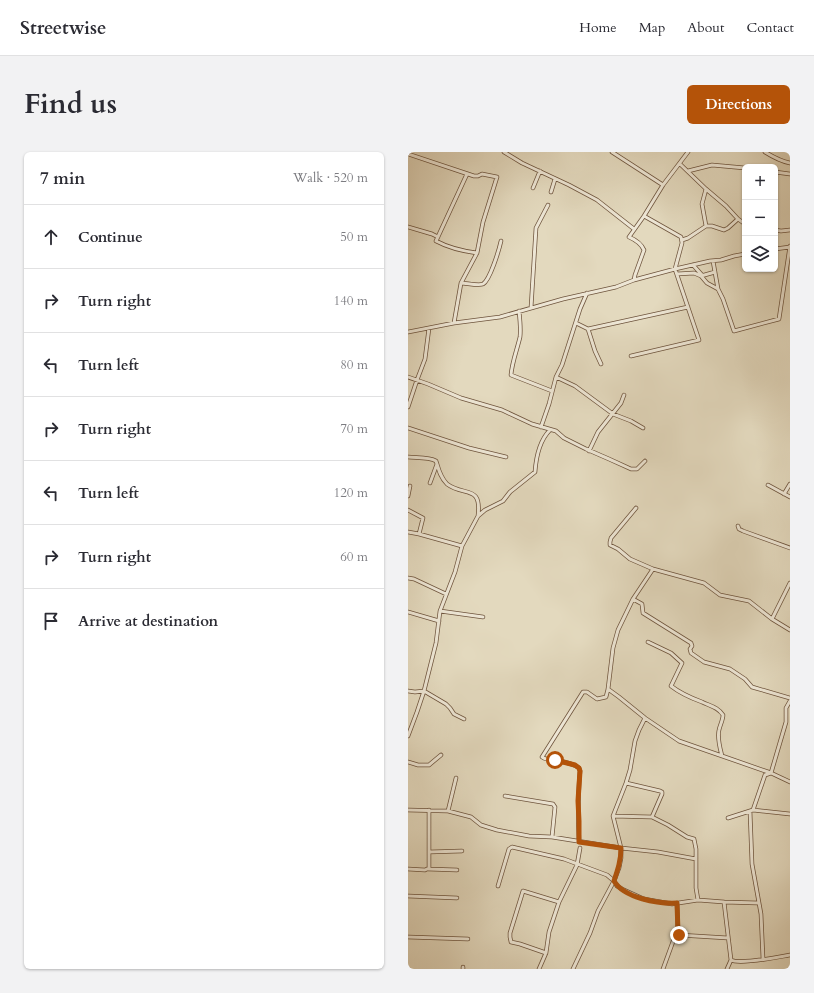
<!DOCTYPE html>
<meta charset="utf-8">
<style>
body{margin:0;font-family:Cardo,serif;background:#f2f2f3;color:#2b2b33}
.controls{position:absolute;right:12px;top:12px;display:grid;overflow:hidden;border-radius:6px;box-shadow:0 1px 3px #0004}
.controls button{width:36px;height:36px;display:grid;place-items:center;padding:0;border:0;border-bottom:1px solid #e1e1e2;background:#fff;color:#2b2b33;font:20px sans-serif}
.stop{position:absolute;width:12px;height:12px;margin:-9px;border:3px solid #b45309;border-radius:50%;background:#fff}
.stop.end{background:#b45309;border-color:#fff;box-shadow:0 1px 4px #0008}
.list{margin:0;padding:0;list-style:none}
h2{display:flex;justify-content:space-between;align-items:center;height:52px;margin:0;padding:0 16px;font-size:17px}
h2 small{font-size:13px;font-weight:400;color:#7c7c81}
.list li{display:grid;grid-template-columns:26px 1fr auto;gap:12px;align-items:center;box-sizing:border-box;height:64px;padding:0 16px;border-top:1px solid #e1e1e2}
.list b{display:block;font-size:15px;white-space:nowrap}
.list em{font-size:13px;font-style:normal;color:#7c7c81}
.icon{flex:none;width:22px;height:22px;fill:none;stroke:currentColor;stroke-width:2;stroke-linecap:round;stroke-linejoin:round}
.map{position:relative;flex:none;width:382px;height:817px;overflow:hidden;border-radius:6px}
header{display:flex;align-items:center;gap:24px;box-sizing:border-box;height:56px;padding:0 20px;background:#fff;border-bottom:1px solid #e1e1e2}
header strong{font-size:19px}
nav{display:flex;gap:22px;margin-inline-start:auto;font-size:14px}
.intro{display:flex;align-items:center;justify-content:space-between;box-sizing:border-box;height:96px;padding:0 24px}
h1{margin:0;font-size:28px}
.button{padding:10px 18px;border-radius:6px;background:#b45309;color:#fff;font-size:14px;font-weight:700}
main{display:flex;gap:24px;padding:0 24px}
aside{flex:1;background:#fff;border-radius:6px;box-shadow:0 1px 3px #0004}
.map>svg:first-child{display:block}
</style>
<header>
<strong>Streetwise</strong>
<nav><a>Home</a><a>Map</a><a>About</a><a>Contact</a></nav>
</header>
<div class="intro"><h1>Find us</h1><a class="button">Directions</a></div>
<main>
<aside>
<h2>7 min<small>Walk · 520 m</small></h2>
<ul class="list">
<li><svg class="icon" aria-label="ahead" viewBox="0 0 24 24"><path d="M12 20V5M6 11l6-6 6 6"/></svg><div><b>Continue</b></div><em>50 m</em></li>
<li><svg class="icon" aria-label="right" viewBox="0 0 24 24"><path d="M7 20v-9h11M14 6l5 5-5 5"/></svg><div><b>Turn right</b></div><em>140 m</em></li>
<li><svg class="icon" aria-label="left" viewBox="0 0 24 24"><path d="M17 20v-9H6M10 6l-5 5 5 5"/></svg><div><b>Turn left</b></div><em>80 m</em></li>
<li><svg class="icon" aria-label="right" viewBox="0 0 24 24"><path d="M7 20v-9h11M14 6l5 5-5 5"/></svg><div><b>Turn right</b></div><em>70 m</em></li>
<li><svg class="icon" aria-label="left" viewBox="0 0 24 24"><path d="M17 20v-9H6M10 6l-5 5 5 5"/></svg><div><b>Turn left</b></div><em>120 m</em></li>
<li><svg class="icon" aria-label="right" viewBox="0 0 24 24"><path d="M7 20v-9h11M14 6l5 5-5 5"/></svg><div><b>Turn right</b></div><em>60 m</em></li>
<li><svg class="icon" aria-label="arrive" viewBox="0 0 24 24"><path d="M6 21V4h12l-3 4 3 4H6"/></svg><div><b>Arrive at destination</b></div></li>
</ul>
</aside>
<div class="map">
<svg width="382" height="817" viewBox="0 0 382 817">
<rect width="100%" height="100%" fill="#e3d9be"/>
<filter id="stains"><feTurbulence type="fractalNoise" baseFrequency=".005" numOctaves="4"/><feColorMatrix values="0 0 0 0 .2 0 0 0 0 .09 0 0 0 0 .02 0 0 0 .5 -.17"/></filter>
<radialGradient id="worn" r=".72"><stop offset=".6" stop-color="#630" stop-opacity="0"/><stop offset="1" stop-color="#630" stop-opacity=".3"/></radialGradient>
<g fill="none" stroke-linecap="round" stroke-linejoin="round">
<defs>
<path id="minor" d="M96,0L114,11L161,33L189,48L226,77
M204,0L255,33
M357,0C365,5 372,9 382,11
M0,2L66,24H70L74,22L89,25L75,70L69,101L53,131L46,171
M272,12L298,37L318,54L330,67L337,72
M280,19L304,13L337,16
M367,20L382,22
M59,22L28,89C41,96 54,99 69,101
M125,36L132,19
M298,37L294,52L298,74
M143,40L147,27
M0,75L24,82L30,85
M367,78L373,79L382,78
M274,88L280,86L298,74H304L316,78L320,76L330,67
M367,97L382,95
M305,109L310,137
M285,113L294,123
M269,122L286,121L293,124L299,131L310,137L315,147L326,179L371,167L382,94
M293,124L307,120
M226,128L227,123L236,98C233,91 228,88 221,85L236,64L255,33L280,0
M53,131C58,131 71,134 75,132C82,128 91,98 93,89
M123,156L128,76L140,53
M111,159C112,168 113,177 112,185C109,198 104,210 103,223L144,239
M168,171L180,177
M0,180L46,171L92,165L155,147L208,135L226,128L267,117L302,109L313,108L326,104L337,102
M223,204L291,188L267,117L274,91L273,85L236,64
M193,212L187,199L180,177L280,155
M0,225L20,232L53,246L94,258L124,272L148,279L156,286L178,297L201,307L223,317H229L237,309
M148,225L167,234L205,262L223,269L235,276
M0,255L9,228L17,207L21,176
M133,275L141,252L148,225L154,213L172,157L179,141
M0,276L61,296L98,305
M181,299L190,280L213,251L216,243
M0,305C9,306 21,305 28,309L29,312L22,331
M29,312C31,319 33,326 39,332C56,345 74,332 70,364
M360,333L382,345
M376,342L382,332
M0,344L2,334
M228,356L203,386L202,390V393L210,397L222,407L245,417L296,431L312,443L341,449L364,467L382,478
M0,358L15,366L11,382
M330,374L331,377L335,379L382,396
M0,380L11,382L54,394
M0,426L6,427L38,442
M225,447L234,452L235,461L283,491L284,494L282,497L283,501L296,510L322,517L337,527L344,535L382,546
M32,459L75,465
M0,460L31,469
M364,467L382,431
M240,490L263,501L274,511L263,534C272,541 283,546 294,550C302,554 310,555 315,563C315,568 312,573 311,578C309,586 312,596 314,604
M200,537L211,545L237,566L271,589L363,621L382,630
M0,539L7,540L16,539L38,552L42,556L46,562L56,567
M0,584L9,560L16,539L28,491L32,459L47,420L54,394L70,364L77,358L95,349L102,340L127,320C128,306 132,288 142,278
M0,610L10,613H21L33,603
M218,631L252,639L254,640V642L244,665
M97,644L145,652L147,655L144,685
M0,658L40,659L63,665L73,673L89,678L121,684L144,685L213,696L250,700L288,707
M345,658L357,623L363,621L378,570V556L382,549
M40,659L48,626
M342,659L344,712L353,762L355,807
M205,664L244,665L260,673L279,685L286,687L288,697V736L290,748
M320,666L345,658L382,662
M171,689C170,666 170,642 172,619L171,616C165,611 155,610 147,608C143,608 138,608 134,605L175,540H179L189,547L198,545L200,537L205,496L210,478L225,447L245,417
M21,700L54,699
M0,717L17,718L21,716V658
M20,717L49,718
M90,734L101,697L104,695L156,707L199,723L206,729L209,734L214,737L236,747L264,752L290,748L316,750
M0,744L49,746
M269,751L270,780L271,783L320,786
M350,751L316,750L323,808C332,813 370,805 382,803
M0,785L60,787
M138,801L141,780L151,750L169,713L172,696
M55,817V815
M131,817L138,801L112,792L103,790L102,785V781L115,739L151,750
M165,817L182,781L190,759L206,729L211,716L213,706V696L205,664L218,631L222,618L227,589L231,578L237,566
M255,817L267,784L270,782
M319,817L323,808"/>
</defs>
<!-- minor casing -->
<use href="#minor" stroke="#6e543d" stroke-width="4.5"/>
<!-- minor -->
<use href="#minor" stroke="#ede6d5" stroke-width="3"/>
</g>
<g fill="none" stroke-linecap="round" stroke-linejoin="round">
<!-- route -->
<path stroke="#b45309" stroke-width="5" d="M147,608L167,613L171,616L172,619L170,649L171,669V690L213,696C213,708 210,717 206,729C216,746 250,752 269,751L270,780L271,783"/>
</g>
<rect width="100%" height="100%" filter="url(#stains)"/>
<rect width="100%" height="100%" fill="url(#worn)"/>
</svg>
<div class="controls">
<button>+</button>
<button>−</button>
<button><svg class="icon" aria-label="layers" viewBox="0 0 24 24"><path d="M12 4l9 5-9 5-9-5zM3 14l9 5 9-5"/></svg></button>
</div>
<div class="stop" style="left:147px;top:608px"></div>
<div class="stop end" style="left:271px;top:783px"></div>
</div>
</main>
